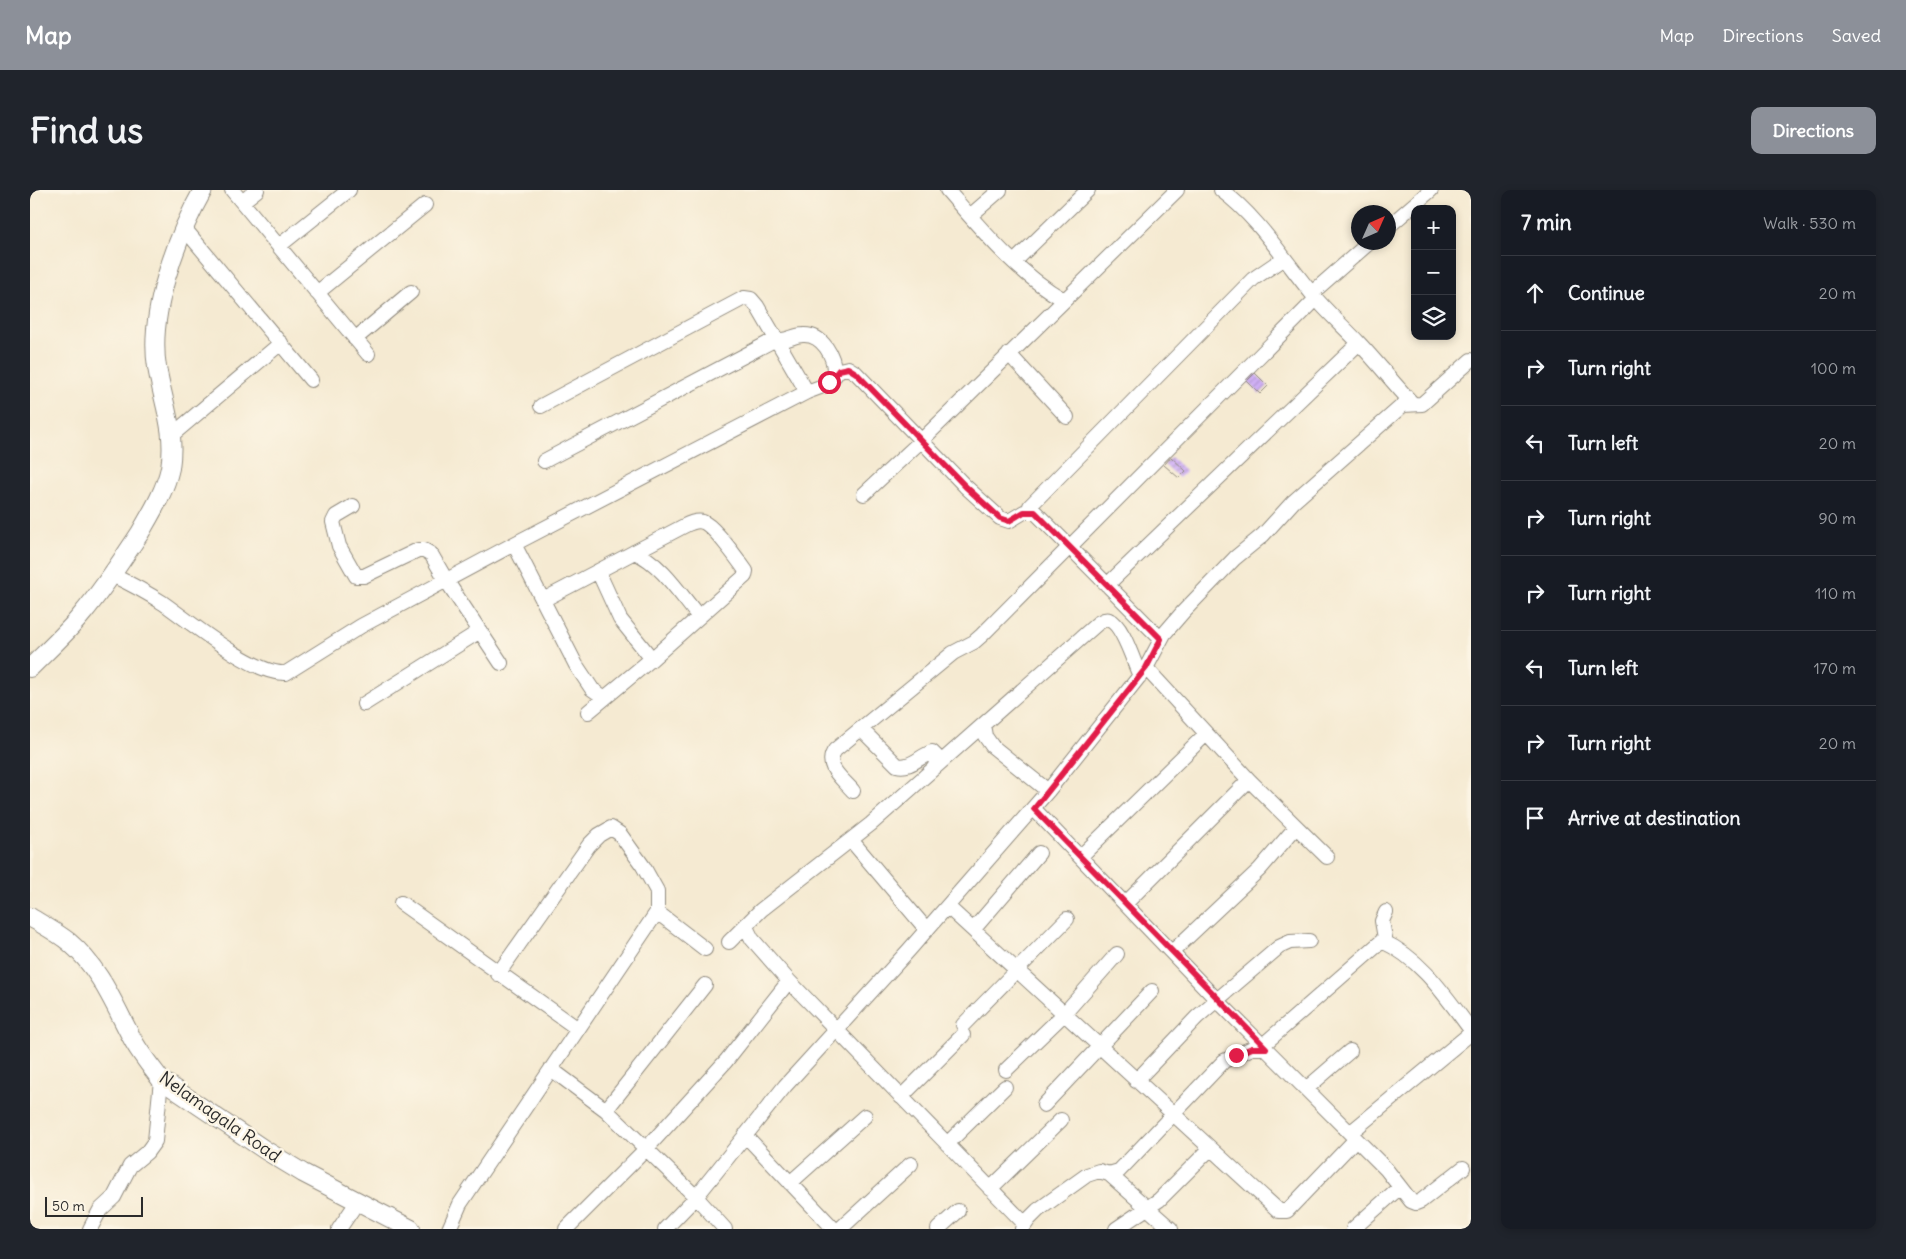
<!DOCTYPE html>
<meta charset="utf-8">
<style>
body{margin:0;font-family:Delius,sans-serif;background:#20242c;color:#f1f3f6}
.controls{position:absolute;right:15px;top:15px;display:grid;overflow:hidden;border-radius:10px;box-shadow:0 2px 8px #0003}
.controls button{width:45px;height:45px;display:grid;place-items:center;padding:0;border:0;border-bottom:1px solid #363941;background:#171b24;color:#f1f3f6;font:25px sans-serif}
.compass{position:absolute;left:1321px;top:15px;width:45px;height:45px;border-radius:50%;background:#171b24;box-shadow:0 2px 8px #0003;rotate:45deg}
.scale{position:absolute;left:15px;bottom:12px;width:98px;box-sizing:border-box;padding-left:5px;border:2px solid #2b2b2b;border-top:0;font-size:14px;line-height:18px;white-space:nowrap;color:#2b2b2b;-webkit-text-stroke:4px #fcf5e5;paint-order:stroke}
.stop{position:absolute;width:15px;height:15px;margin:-11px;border:4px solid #e11d48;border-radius:50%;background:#fff}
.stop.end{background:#e11d48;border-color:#fff;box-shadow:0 1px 5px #0008}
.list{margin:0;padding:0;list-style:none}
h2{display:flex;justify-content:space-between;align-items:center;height:65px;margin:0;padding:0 20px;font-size:21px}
h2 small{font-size:16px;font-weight:400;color:#9ea1a6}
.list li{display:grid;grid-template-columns:32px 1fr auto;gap:15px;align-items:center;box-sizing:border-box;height:75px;padding:0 20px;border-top:1px solid #363941}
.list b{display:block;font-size:19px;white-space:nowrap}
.list em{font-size:16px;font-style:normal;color:#9ea1a6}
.icon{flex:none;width:28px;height:28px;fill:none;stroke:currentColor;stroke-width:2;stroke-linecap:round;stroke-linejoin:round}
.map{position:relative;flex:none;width:1441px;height:1039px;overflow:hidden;border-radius:10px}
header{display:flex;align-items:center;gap:30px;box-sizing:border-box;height:70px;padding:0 25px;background:#8c9099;color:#fff}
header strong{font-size:24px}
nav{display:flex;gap:28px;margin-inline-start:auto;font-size:18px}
.intro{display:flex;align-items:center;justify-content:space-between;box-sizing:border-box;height:120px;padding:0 30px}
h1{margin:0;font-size:35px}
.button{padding:12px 22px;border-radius:10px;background:#8c9099;color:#fff;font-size:18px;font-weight:700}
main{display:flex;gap:30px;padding:0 30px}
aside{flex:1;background:#171b24;border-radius:10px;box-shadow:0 2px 8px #0003}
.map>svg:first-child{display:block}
</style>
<header>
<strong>Map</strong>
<nav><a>Map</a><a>Directions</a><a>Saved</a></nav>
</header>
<div class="intro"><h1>Find us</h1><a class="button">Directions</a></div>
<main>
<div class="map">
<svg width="1441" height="1039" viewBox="0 0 1441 1039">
<defs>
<pattern id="building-hatch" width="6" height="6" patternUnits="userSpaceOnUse" patternTransform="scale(1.25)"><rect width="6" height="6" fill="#cfaef7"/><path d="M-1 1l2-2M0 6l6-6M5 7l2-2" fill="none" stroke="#a88ec8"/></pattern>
</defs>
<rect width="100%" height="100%" fill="#fcf5e5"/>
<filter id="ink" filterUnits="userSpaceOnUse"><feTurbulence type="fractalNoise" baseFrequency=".02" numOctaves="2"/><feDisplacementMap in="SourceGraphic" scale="10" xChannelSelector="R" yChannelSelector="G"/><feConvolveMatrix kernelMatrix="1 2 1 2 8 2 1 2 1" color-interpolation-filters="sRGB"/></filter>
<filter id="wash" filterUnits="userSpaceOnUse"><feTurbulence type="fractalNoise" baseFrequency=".0096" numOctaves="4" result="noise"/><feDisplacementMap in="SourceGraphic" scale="20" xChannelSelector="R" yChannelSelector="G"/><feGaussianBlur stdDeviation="1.12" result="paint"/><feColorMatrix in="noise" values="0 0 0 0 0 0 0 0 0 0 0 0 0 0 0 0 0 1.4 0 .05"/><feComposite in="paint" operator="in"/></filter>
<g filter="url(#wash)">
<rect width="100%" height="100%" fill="#f5ead2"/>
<g id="blocks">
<!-- building -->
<path fill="url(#building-hatch)" d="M1225,183L1238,196L1230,204L1217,191Z
M1141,267L1156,281L1149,288L1134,275Z"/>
</g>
</g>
<g filter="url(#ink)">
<use href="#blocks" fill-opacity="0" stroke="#908a7e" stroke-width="1"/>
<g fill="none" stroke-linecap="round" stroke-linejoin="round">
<defs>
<path id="minor" d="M202,0L338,164
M917,0C952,40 988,84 1034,110
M1191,0C1228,27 1254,70 1283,105C1297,122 1313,136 1328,152C1347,172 1364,194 1383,214
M212,12L227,0
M940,26L970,0
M1358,37L1401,0
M154,38L281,190
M249,56L319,0
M984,72L1058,0
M287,103L395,15
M1282,103L1340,52
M325,149L381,102
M979,164L1037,227
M511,216L714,108L721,109L727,116L777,202
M142,245L251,153
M514,271L746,149C755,153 763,145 773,145C793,144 805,167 804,184
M834,304L892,250L1147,0
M323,316L306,326L303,332L309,356L326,386H334L388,360H394L401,364L416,390L471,473
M999,321L1000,316L1223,89L1254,68
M484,354L546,475L562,499L575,508
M604,362C630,372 651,405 669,427
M568,381L590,429L622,469
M82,385C99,393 116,402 133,413C159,431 225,486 256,483L331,436L484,354L777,202L793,196L799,193L809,180L818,178L826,183L935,296L970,328L979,331L994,322H1005L1131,449
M1077,395L1329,153
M513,410L654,336C660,333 667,330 673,332C684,336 709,371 716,381L715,386L624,467L558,522
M1116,478L1219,590L1297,667
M334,514L450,441
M953,535L955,546L962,556L1018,601
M831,539L867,575C880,579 890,566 902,562L908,568L904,578
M823,601C813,589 793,576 805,560L923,463L944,452L952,445L1286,109
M1004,619L1187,810L1356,979L1381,1011L1386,1013L1391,1011L1433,978
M821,650L897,740
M1050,667L1176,544
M371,713L548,839
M1095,714L1219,590
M918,717L1249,1021H1257L1326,949
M627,722L675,759
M943,740L1009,663
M1352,751C1392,769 1416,807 1441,840
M699,752L718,733
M1142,762L1230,679L1266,637
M933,835L1037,729
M1233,855L1352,751L1355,748L1352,731L1356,722
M521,879L576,920L666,1007L695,1039
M976,880L1034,824L1087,764
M1106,891L1167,827L1249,757L1260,752L1279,751
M1276,899L1320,861
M871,907L933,845
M1014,915L1122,801
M576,920L675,795
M1320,943L1441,843
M715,945L804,1039
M917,954L975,897
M1079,984L1089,981L1194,871L1222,858H1236
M760,993L835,926
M960,999L1031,930
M995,1034L759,791L722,749L716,737L720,731L731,720L841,634L1068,433C1072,431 1075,428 1079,430C1093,434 1104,474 1110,486
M60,1039L70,1020L84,1007L100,976L117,962L125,951L131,890
M309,1039L328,1011
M419,1039L430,1014L627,722V701L613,676L590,644L581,638L569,645L559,655L468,784
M536,1039L616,959L696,871L759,791
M635,1039L666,1007L755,896L879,760L1018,601L1116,478L1134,444L1153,422L1205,368L1233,345L1263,312L1373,215L1392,214L1441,170
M810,1039L881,974
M908,1039L928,1021
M992,1039L999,1029L1008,1020L1057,985L1069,981L1079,984L1141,1039
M1086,1039L1129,1010L1180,959
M1323,1039L1370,997"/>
<path id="tertiary" d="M0,478C18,460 37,443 53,423C74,398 92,370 110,343C122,322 135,301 140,278C146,240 133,213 127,177C118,123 147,46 173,0
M0,727C13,735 28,743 39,752C71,779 85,817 104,852C112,866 122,878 131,890L235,960L273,983L381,1039"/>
</defs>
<!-- minor casing -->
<use href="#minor" stroke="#908a7e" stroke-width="16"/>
<!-- tertiary casing -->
<use href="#tertiary" stroke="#908a7e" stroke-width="20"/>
<!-- minor -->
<use href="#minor" stroke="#fff" stroke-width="14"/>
<!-- tertiary -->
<use href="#tertiary" stroke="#fff" stroke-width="18"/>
</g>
</g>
<g fill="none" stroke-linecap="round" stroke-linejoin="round" filter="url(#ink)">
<!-- route -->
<path stroke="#e11d48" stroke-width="6" d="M799,192L809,180L818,178L826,183L935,296L970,328L979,331L994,322H1005L1131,449L1116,478L1004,619L1236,858H1222L1206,865"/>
</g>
<g text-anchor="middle" stroke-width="5" stroke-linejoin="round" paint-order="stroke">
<!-- street labels -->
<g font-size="18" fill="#2b2b2b" stroke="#fcf5e5">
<text transform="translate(190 927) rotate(35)" y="6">Nelamagala Road</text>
</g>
</g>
</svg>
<div class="controls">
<button>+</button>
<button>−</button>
<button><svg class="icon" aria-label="layers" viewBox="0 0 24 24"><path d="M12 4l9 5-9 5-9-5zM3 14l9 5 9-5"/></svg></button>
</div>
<svg class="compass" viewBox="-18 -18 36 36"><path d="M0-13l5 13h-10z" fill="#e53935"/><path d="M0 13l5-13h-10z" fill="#9ea1a6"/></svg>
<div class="scale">50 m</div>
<div class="stop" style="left:799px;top:192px"></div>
<div class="stop end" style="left:1206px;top:865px"></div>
</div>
<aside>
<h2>7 min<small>Walk · 530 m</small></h2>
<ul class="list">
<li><svg class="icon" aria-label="ahead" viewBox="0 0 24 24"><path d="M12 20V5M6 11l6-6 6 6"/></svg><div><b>Continue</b></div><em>20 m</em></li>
<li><svg class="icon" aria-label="right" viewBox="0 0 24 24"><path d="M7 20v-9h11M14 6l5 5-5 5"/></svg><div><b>Turn right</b></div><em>100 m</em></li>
<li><svg class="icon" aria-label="left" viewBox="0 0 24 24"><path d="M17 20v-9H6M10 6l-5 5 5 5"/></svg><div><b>Turn left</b></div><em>20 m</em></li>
<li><svg class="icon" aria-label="right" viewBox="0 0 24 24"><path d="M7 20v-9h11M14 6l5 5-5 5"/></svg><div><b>Turn right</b></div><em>90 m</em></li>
<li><svg class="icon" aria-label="right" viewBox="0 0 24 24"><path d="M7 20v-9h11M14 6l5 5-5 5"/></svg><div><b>Turn right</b></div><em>110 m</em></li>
<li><svg class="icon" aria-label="left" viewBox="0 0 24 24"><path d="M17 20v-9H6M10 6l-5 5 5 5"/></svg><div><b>Turn left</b></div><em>170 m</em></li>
<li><svg class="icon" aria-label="right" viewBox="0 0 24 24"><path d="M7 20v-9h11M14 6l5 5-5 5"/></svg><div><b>Turn right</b></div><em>20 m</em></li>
<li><svg class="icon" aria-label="arrive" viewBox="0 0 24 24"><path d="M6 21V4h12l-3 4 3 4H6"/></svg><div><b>Arrive at destination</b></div></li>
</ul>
</aside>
</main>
